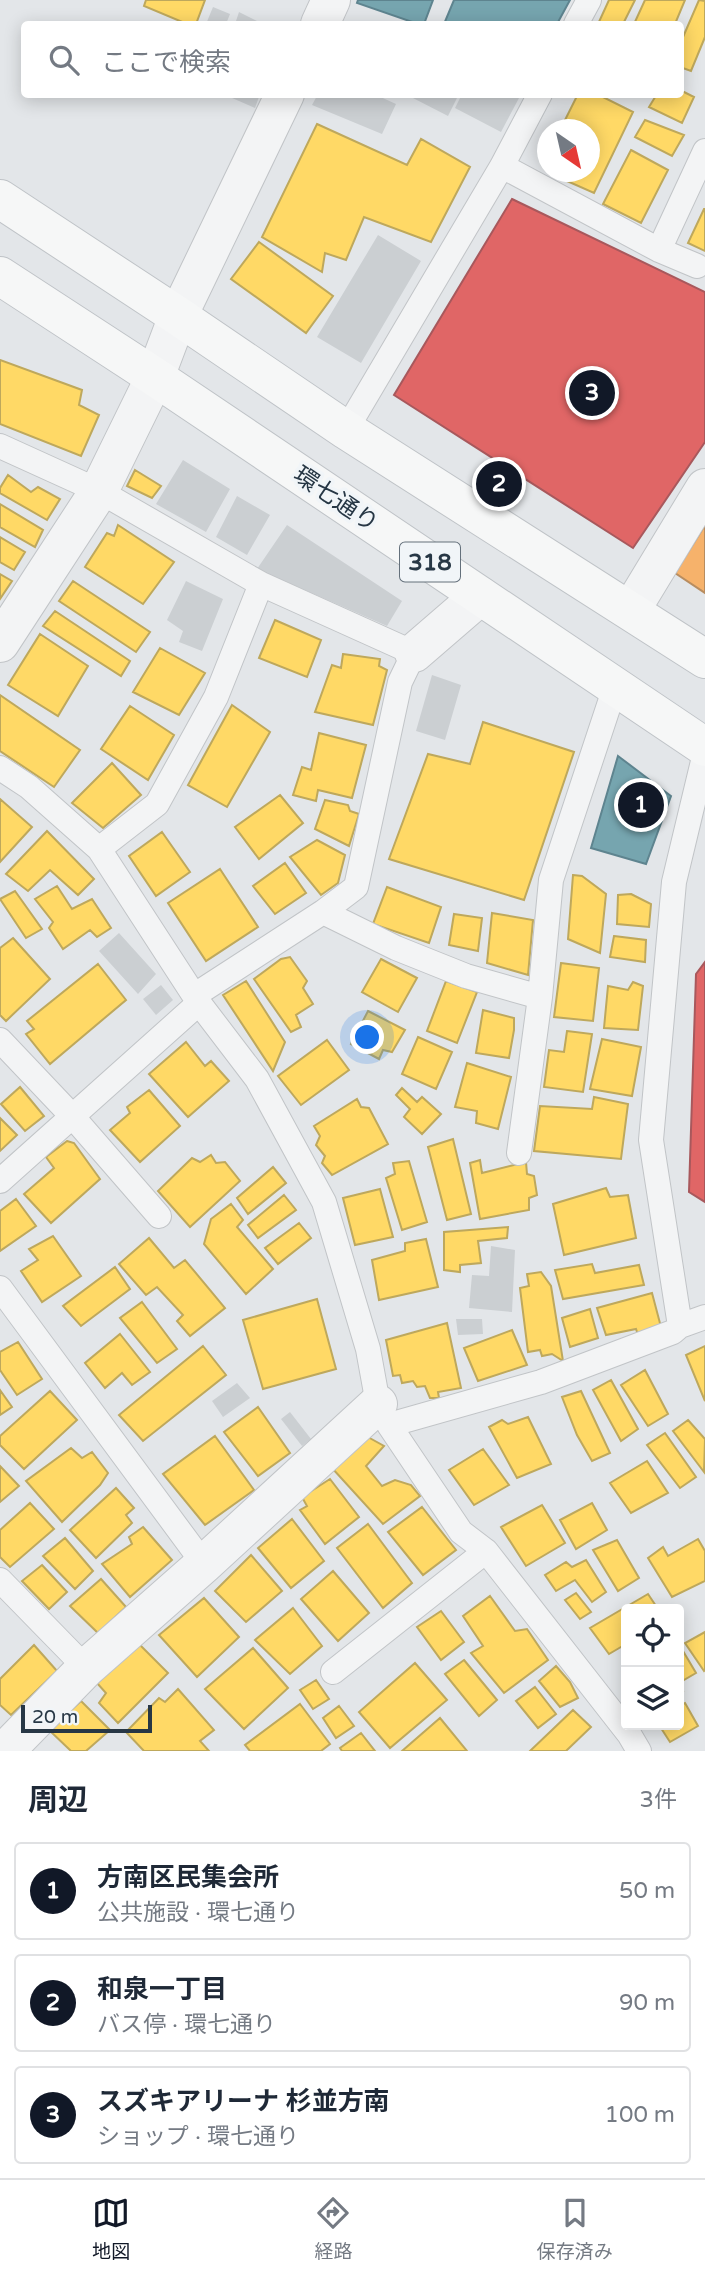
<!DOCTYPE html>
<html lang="ja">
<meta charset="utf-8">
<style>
body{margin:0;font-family:"Varela Round","Noto Sans JP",sans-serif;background:#f2f2f3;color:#1f2937}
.controls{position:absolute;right:21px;bottom:21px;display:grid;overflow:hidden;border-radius:7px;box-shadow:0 4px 18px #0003}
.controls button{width:63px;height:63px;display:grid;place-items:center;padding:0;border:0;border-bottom:2px solid #e0e1e3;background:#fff;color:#1f2937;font:35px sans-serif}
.compass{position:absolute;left:537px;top:119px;width:63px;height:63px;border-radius:50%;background:#fff;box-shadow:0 4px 18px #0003;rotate:146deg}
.scale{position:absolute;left:21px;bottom:18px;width:131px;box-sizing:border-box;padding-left:7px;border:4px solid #273745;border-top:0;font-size:19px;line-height:24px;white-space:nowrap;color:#273745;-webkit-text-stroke:5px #f1f5f8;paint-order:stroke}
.you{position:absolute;left:368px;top:1038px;width:24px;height:24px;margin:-18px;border:5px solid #fff;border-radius:50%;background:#1a73e8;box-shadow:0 0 0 10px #1a73e833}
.badge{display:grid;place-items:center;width:46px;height:46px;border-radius:50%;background:#111827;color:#fff;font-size:23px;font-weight:700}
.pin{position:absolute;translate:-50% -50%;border:4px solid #fff;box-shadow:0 2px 7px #0006}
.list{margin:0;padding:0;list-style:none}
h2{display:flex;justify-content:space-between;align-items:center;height:91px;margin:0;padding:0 28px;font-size:30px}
h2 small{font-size:23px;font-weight:400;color:#747a83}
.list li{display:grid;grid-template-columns:46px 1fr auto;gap:21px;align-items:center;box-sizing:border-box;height:98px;margin:0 14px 14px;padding:0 14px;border:2px solid #e0e1e3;border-radius:7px}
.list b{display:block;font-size:26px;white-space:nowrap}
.list p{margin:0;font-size:23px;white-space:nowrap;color:#747a83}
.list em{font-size:23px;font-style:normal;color:#747a83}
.icon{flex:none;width:38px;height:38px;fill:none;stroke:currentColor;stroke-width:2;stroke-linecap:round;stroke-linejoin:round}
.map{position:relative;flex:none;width:705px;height:1751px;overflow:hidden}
.search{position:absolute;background:#fff;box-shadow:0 4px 18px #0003;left:21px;right:21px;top:21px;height:77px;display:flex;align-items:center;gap:18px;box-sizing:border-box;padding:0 24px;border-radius:7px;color:#747a83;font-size:26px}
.sheet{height:427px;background:#fff}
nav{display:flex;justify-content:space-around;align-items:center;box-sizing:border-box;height:98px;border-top:2px solid #e0e1e3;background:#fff;font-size:19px;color:#747a83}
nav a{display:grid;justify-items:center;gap:4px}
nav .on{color:#111827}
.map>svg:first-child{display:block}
</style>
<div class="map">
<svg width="705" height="1751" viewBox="0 0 705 1751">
<rect width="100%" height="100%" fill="#e3e6e9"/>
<!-- homes -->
<path fill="#ffd966" stroke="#bea85c" stroke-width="2" d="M146,0H205L196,24H187L144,6Z
M609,0H635L623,24H598Z
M645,0H685L675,24H634Z
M699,0L705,1V37L691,71L680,67V44Z
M680,90L694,97L682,123L649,107L657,94H680Z
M578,94H597L633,112L594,193L549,173L590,172V130H560Z
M645,120L684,135L672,156L635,137Z
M317,124L407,165L421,139L470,167L431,242L364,217L346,260L325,253L322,272L262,237Z
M631,150L668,170L641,223L603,204Z
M704,209H705V251L688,243Z
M259,242L333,296L306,333L231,279Z
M0,360L82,390L79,405L99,415L81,456L0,424Z
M135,470L161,486L152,498L127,486Z
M8,475L31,492L38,487L60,499L47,520L0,493V488Z
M0,504L43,530L35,547L0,527Z
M118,525L174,562L143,604L85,567L107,533L114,536Z
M0,537L25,552L14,570L0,562Z
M0,574L12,581L0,599Z
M73,581L150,632L136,652L59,601Z
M55,611L130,661L121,676L43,626Z
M275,620L321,640L307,677L259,658Z
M40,634L88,666L58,716L8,685Z
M160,648L205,673L179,715L133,692Z
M343,654L380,659L379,666L387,670L373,725L315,712L332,665L341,668Z
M0,695L80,750L54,787L0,751Z
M232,705L270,732L227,807L188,785Z
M130,706L174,735L148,780L101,749Z
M483,722L574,752L524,900L389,859L428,754L470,764Z
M319,733L366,745L352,798L318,790L316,801L293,795L302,767L311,770Z
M112,763L141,795L103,828L72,803Z
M280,795L303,823L259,859L235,827Z
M0,799L32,827L0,862Z
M325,800L348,805L350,811L359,814L349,846L315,829Z
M47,831L94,879L78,895L50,870L28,891L6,874Z
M162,832L190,872L156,896L129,856Z
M317,840L345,855L338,883L321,895L290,857Z
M285,863L306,893L275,914L253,886Z
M220,869L258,927L206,961L168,903Z
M573,875L582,876L606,894L600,953L568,939Z
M57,886L72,909L92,899L111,928L97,937L90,930L63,949L49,928L53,922L35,899Z
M387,887L441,907L429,943L373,924Z
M15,891L42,929L26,938L0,899Z
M631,894L651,904L649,927L617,924L618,895Z
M492,913L533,920L528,975L487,963Z
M454,914L482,918L478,951L449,945Z
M614,936L646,940L645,962L610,957Z
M13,938L50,979L6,1021L0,1015V948Z
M290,957L307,981L303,988L313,1004L296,1015L301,1027L291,1032L254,979L281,959Z
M381,959L417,978L398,1012L362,992Z
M561,963L599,968L593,1021L554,1017Z
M98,964L126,1000L50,1064L26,1034L34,1029L27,1021Z
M246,981L285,1042L273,1071L223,995Z
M446,981L477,992L457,1043L427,1031Z
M633,982L643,986L638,1030L604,1028L608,986L628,990Z
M483,1010L514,1018V1030L509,1058L476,1053Z
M368,1011L405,1030L392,1052L383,1050L379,1059L351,1044Z
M567,1031L592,1034L583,1092L544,1087L549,1050L564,1052Z
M418,1037L452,1052L436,1089L402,1074Z
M602,1039L641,1047L632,1096L590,1089Z
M327,1040L349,1070L301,1105L278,1076Z
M186,1042L205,1066L211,1061L229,1081L188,1117L149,1074Z
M467,1063L511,1077L498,1129L476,1123L477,1111L455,1107Z
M20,1087L44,1116L25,1131L1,1104Z
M402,1088L417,1102L422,1097L441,1114L422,1134L404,1117L410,1109L396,1095Z
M149,1090L180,1126L140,1162L110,1130L130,1113L127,1107Z
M594,1097L628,1104L621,1159L534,1151L540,1106L592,1109Z
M357,1099L361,1107L369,1108L388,1144L332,1175L322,1163L325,1156L316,1145L320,1136L314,1126Z
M0,1118L17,1135L0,1151Z
M453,1139L471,1214L447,1220L428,1147Z
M67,1141L74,1143L100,1179L51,1223L24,1194L54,1168L46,1157Z
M211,1155L216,1163L225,1162L240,1181L190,1227L158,1191L192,1158L200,1162Z
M480,1160L482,1173L526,1162L527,1174L534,1176L537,1195L529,1198V1210L480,1219L470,1163Z
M409,1161L427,1222L402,1230L386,1178L395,1174L393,1163Z
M273,1167L286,1183L248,1214L237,1198Z
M606,1188L610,1197L628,1195L636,1238L564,1255L553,1204Z
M380,1189L393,1237L355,1245L343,1198Z
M284,1195L296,1210L258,1238L248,1225Z
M16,1199L36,1226L0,1251V1211Z
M231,1204L243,1220L237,1227L273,1269L246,1294L204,1244L211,1219Z
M299,1223L311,1238L278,1264L265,1248Z
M508,1227L507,1238L478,1241L481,1263L460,1265V1272L444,1270V1232Z
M53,1236L81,1276L42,1302L21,1271L38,1260L29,1249Z
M149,1238L174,1268L185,1260L225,1308L190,1336L177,1321L183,1315L157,1287L146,1295L119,1264Z
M426,1239L438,1287L379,1300L372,1260L405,1251V1243Z
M592,1264L595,1273L639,1265L644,1285L563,1299L555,1270Z
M115,1267L130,1289L81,1326L63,1306Z
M541,1272L551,1286L563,1361L552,1354L542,1356L540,1350L528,1352L520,1288L529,1286L527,1274Z
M652,1293L661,1327L638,1335L636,1329L606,1335L597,1308Z
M317,1299L336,1369L263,1389L243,1320Z
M142,1302L177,1349L157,1363L120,1318Z
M590,1309L598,1338L570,1347L562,1318Z
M447,1323L461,1388L438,1392L439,1398H430L425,1386L417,1387L413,1381L402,1383L400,1375L393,1376L386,1340Z
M512,1330L527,1365L478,1381L464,1348Z
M120,1334L150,1372L132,1385L122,1373L105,1388L85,1363Z
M18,1342L42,1379L17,1395L0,1370V1352Z
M203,1346L226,1375L143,1441L119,1415Z
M705,1346V1401L686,1355Z
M645,1370L668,1414L648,1426L621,1385Z
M611,1380L638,1429L621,1441L593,1390Z
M0,1390L12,1407L0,1415Z
M50,1391L77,1420L24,1469L0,1445V1436Z
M581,1391L610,1453L592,1461L577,1435L562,1397Z
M258,1407L290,1453L258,1476L224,1432Z
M528,1417L551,1464L517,1478L489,1427L502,1420L508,1424Z
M688,1420L705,1439L704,1472L673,1431Z
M665,1433L696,1477L680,1488L647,1445Z
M215,1436L254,1490L205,1525L163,1474Z
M366,1436L384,1446L366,1466L382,1486L395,1480L411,1485L420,1496L383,1524L332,1468Z
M71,1448L82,1458L92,1452L108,1473L100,1485L62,1522L26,1481Z
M483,1449L509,1485L474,1505L449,1470Z
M647,1461L668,1493L631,1513L610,1483Z
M0,1466L19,1486L0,1502Z
M330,1479L359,1517L325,1544L300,1510L307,1506L302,1497Z
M116,1488L134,1508L126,1515L132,1523L96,1558L70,1530Z
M30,1503L54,1529L10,1567L0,1557V1530Z
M592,1503L607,1530L576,1549L560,1520Z
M542,1505L565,1543L526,1566L501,1527Z
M422,1507L456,1550L423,1575L388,1532Z
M292,1519L324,1561L291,1588L258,1548Z
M368,1524L412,1583L383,1608L337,1548Z
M143,1527L172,1560L130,1597L102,1564L132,1544L129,1537Z
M65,1538L93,1571L75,1589L43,1556Z
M698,1539L705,1551V1581L672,1597L648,1558L663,1547L668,1556Z
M617,1540L639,1578L618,1591L593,1550Z
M251,1555L282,1591L246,1622L215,1591Z
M586,1560L606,1592L592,1602L575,1580L556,1591L545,1575L566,1562L572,1567Z
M42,1565L67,1592L49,1609L22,1581Z
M333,1571L369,1613L338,1641L301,1599Z
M101,1579L126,1607L98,1633L70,1606Z
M576,1593L591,1612L580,1619L565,1600Z
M648,1594L658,1609H626V1644L609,1654L590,1628Z
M490,1596L515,1631L527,1629L548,1660L504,1693L471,1653L483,1646L463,1616Z
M204,1598L239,1637L197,1677L159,1635Z
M293,1608L322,1646L290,1674L255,1640Z
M441,1611L464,1642L441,1660L417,1627Z
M705,1632V1670L704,1671L685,1643Z
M34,1645L57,1671L11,1715L0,1705V1679Z
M140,1645L168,1673L118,1723L99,1703L106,1693L97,1683Z
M253,1648L288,1688L244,1729L205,1689Z
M683,1651L696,1673L679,1683L683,1691L679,1693V1653Z
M464,1660L497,1700L479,1716L445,1674Z
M415,1663L447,1700L390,1748L359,1712Z
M556,1666L570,1682L578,1698L560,1707L539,1681Z
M316,1680L329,1699L313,1709L300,1690Z
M535,1687L556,1714L538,1728L516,1701Z
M178,1689L214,1730L200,1741L209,1751H144L126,1732L159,1698L165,1702Z
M81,1701L110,1730L86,1751H71L49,1730Z
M685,1703L698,1726L670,1742L659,1725H679V1706Z
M300,1704L330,1744L321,1751H250L245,1745Z
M339,1706L354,1726L336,1738L323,1718Z
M573,1710L591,1727L566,1751H530Z
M440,1718L467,1751H402Z
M361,1733L375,1751H342L340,1748Z"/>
<!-- shops -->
<path fill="#e06666" stroke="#a8585c" stroke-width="2" d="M512,199L705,292V442L633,548L394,395Z
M705,962V1202L689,1192L696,974Z"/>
<!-- health -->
<path fill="#f6b26b" stroke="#b88d60" stroke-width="2" d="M705,525V593L675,573Z"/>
<!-- public -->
<path fill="#76a5af" stroke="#5e848f" stroke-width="2" d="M358,0H433L424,24H418L357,3Z
M454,0H570L557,24H444Z
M618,756L671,796L646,864L591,848Z"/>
<!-- building -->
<path fill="#cbcfd2" d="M213,7L230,14L226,24H206Z
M239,12L259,22L258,24H235Z
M223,94H260L255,108Z
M318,94H374L396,104L382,134L312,105Z
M412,94H459L448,116L411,97Z
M462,94H513L519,98L501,132L455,108Z
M378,235L421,261L361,363L317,337Z
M183,460L230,489L206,532L156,504Z
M237,496L270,515L247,555L216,537Z
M287,525L402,601L387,626L257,569Z
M186,581L223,599L202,651L179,642L183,631L167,620Z
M432,675L461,685L445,740L416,731Z
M119,933L156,974L138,994L99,951Z
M161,985L173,1000L156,1015L143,999Z
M491,1246L515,1250L512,1312L469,1308L472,1275L489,1276Z
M456,1319H482L483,1334L458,1335Z
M237,1383L250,1398L223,1417L212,1401Z
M290,1412L311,1439L302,1446L281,1419Z"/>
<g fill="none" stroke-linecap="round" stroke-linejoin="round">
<defs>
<path id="service" d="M576,24L589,0
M502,166L659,250L697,266
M659,250L705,151
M346,430L502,166L540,94
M0,446L99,491L261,584L414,653L400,682L356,887L323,912L195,995
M0,768L29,787L99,849L199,1003L257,1079L324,1202L368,1349L378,1404L389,1425L461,1532L486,1551L629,1734L639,1751
M99,849L157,804L216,697L261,584
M323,912L396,948L466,976L540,997
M0,1040L73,1117L159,1216
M519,1153L540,997L551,880L615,687
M0,1181L199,1003
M0,1288L204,1564
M680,1326L651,1140L674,882L705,753
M389,1425L541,1382L673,1332L680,1326L705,1317
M0,1580L86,1668
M333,1672L486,1551"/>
<path id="minor" d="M320,24L331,0
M631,610L705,488
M0,643L99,491L155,377L178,316L285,94
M414,653L480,596
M5,1751L86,1668L204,1564L378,1404"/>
<path id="primary" d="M0,199L178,316L346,430L705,659
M0,276L155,377L705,747"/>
</defs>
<!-- service casing -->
<use href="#service" stroke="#c1c4c7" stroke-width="26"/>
<!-- minor casing -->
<use href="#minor" stroke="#c1c4c7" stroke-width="40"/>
<!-- primary casing -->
<use href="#primary" stroke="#bfc3c7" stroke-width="40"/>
<!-- service -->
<use href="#service" stroke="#f3f4f5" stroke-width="24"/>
<!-- minor -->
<use href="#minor" stroke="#f3f4f5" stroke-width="38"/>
<!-- primary -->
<use href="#primary" stroke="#f6f7f7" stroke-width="38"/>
</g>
<g text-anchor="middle" stroke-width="7" stroke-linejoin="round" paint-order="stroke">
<!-- shield labels -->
<rect fill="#f1f5f8" stroke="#64707b" stroke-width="2" x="400" y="542.5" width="60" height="39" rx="5"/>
<g font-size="23" font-weight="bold" fill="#273745">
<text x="430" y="570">318</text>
</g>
<!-- street labels -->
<g font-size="24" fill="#273745" stroke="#f1f5f8">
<text transform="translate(336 499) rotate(34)" y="8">環七通り</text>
</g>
</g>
</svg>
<div class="controls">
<button><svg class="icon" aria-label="locate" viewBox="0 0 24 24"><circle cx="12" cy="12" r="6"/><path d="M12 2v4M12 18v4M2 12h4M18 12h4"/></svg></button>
<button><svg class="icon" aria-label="layers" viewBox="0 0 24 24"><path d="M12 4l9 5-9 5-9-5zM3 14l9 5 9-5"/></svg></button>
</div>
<svg class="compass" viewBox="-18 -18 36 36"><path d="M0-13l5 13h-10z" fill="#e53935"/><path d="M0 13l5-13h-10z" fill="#747a83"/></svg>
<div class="scale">20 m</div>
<div class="you"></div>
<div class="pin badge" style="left:641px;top:805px">1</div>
<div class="pin badge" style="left:499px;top:484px">2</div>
<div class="pin badge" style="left:592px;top:393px">3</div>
<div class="search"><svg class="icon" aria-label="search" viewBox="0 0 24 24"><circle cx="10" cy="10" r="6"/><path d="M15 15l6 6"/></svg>ここで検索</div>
</div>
<section class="sheet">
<h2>周辺<small>3件</small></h2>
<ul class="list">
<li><span class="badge">1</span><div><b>方南区民集会所</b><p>公共施設 · 環七通り</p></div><em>50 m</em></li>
<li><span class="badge">2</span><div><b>和泉一丁目</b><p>バス停 · 環七通り</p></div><em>90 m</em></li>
<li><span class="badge">3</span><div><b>スズキアリーナ 杉並方南</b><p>ショップ · 環七通り</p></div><em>100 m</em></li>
</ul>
</section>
<nav>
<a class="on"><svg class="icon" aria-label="map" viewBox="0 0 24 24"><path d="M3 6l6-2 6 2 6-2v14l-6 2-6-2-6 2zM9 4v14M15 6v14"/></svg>地図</a>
<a><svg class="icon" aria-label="directions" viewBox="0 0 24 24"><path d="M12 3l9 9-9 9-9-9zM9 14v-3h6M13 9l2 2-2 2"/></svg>経路</a>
<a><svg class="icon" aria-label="saved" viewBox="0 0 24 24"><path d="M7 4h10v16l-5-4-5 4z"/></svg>保存済み</a>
</nav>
